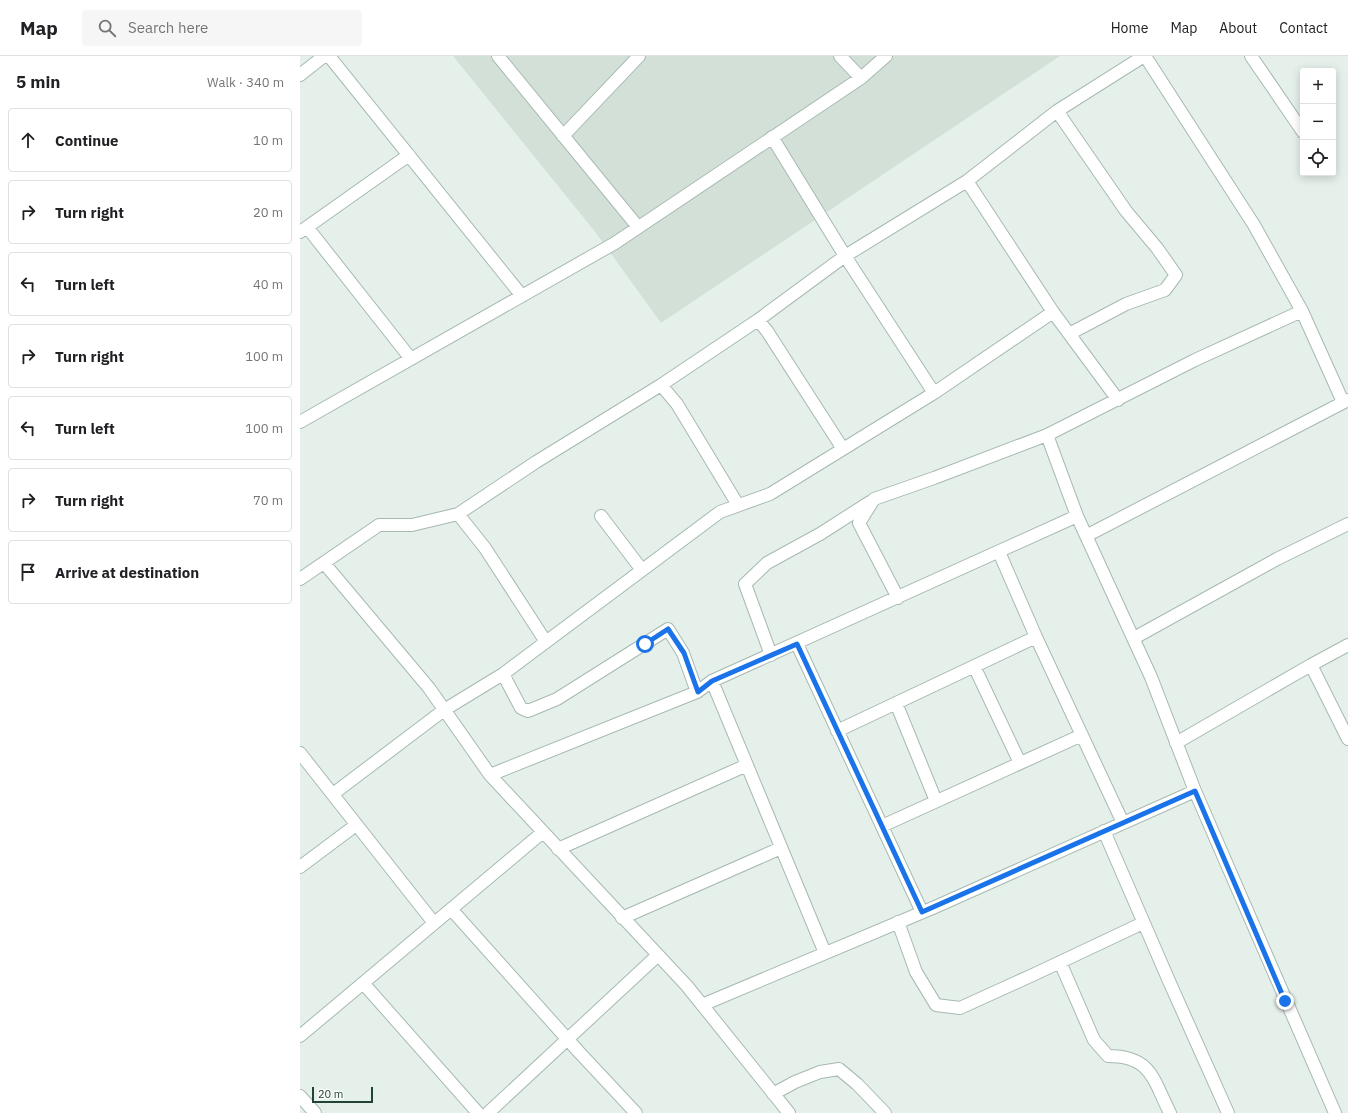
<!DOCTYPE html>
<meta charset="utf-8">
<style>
body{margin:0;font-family:"IBM Plex Sans",sans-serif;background:#f6f6f6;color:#202124}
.controls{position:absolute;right:12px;top:12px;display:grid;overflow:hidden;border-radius:4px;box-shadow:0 2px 10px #0003}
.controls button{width:36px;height:36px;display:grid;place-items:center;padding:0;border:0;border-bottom:1px solid #e0e0e0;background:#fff;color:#202124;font:20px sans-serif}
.scale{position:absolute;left:12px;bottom:10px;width:61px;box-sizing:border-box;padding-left:4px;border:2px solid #224436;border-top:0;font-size:11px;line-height:14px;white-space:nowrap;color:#224436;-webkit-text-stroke:3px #f7fbf8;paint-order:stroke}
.stop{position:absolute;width:12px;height:12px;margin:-9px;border:3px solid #1a73e8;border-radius:50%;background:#fff}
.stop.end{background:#1a73e8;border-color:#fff;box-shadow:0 1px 4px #0008}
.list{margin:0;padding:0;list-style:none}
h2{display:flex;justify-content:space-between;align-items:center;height:52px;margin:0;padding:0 16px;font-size:17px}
h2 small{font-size:13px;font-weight:400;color:#757577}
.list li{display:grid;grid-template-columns:26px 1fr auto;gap:12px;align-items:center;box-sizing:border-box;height:64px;margin:0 8px 8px;padding:0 8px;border:1px solid #e0e0e0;border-radius:4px}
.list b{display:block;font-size:15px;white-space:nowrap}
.list em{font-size:13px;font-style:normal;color:#757577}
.icon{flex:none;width:22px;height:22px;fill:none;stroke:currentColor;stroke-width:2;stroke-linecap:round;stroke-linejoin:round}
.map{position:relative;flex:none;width:1048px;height:1057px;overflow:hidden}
header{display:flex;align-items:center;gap:24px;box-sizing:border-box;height:56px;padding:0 20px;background:#fff;border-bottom:1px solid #e0e0e0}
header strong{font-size:19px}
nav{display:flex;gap:22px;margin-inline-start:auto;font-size:14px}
.search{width:280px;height:36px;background:#f6f6f6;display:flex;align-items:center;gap:10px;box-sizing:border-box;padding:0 14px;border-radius:4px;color:#757577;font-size:15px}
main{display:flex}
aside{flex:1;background:#fff}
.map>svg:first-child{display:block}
</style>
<header>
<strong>Map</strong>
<div class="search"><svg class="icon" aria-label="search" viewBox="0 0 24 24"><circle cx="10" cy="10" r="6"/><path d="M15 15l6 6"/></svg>Search here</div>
<nav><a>Home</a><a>Map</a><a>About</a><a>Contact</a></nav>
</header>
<main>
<aside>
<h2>5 min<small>Walk · 340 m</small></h2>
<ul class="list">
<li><svg class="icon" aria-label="ahead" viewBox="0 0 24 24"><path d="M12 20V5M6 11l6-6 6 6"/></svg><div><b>Continue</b></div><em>10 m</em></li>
<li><svg class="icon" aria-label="right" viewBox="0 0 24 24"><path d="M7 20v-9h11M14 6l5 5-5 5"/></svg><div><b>Turn right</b></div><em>20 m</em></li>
<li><svg class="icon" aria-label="left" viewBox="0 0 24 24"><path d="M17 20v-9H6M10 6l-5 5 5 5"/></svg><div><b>Turn left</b></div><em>40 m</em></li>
<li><svg class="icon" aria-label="right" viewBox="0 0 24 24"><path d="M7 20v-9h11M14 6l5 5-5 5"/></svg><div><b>Turn right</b></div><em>100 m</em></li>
<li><svg class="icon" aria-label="left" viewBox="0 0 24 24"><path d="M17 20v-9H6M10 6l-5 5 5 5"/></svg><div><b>Turn left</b></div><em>100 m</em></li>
<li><svg class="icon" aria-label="right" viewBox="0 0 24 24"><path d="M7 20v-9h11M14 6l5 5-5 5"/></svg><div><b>Turn right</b></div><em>70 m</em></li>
<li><svg class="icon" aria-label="arrive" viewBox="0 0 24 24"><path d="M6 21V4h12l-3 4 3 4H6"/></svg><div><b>Arrive at destination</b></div></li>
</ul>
</aside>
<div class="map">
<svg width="1048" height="1057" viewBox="0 0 1048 1057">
<rect width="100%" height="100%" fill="#e5f0ea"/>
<!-- built -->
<path fill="#d3e0d8" d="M153,0H760L361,267L296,177Z"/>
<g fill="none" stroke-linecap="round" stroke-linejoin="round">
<defs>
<path id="street" d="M29,0L222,240
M198,0L338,171
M540,0L561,22
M845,0L954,169L1002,255L1043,346
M951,0L1003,76
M0,19L24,0
M757,55L826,155L857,192L876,219L865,234L826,248L769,278
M263,80L339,0
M472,81L545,200L634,337
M667,125L753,256L818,344
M7,171L111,303
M0,176L109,99
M458,264L467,275L543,393
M361,329L377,348L438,449
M0,366L315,187L561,22L586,0
M747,379L777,460L851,621L895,735L1035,1057
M158,458L185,492L246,586
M301,460L342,514
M786,480L1048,344
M699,496L736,581L823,767
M24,507L129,632L190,719L387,930L489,1057
M0,523L79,469H112L158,458L236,406L361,329L458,264L545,200L667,125L757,55L844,0
M598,542L559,467L574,443L634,422L747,379L895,304L1002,255
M834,582L977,503L1048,468
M497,588L622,856
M471,599L445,528L467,507L520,478L570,446
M1011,609L1048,683
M674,610L720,707
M203,618L221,652L228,655L257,643L368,573L383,597L397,636
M412,625L525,897
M596,647L636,745
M537,675L736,581
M876,687L1011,609L1048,589
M0,697L134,867
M190,719L397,636L412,625L777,460
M33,738L144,654L203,618L420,456L470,438L634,337L753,256
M582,770L782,679
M804,775L869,925L928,1057
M258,793L447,709
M0,811L56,769
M151,853L278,995L336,1057
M322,862L481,792
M598,866L616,916L636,949L660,952L737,917L843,867
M760,906L794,984L808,1000C852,1000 853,1024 870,1057
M63,927L178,1057
M402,949L635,851L895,735
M0,980L243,776
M473,1038L495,1026L520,1016L539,1013L557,1028L585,1057
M0,1040L15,1057
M188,1057L358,899"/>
</defs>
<!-- street casing -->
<use href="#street" stroke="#a7b9b0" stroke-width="14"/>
<!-- street -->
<use href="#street" stroke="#fff" stroke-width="12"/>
</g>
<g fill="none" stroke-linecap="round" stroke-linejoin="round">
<!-- route -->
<path stroke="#1a73e8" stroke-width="5" d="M345,588L368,573L384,597L398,636L412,625L497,588L622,856L895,735L985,945"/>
</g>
</svg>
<div class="controls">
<button>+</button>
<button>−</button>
<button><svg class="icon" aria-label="locate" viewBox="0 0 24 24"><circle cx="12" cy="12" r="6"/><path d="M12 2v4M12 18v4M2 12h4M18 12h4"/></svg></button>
</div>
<div class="scale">20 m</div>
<div class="stop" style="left:345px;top:588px"></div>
<div class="stop end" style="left:985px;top:945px"></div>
</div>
</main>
